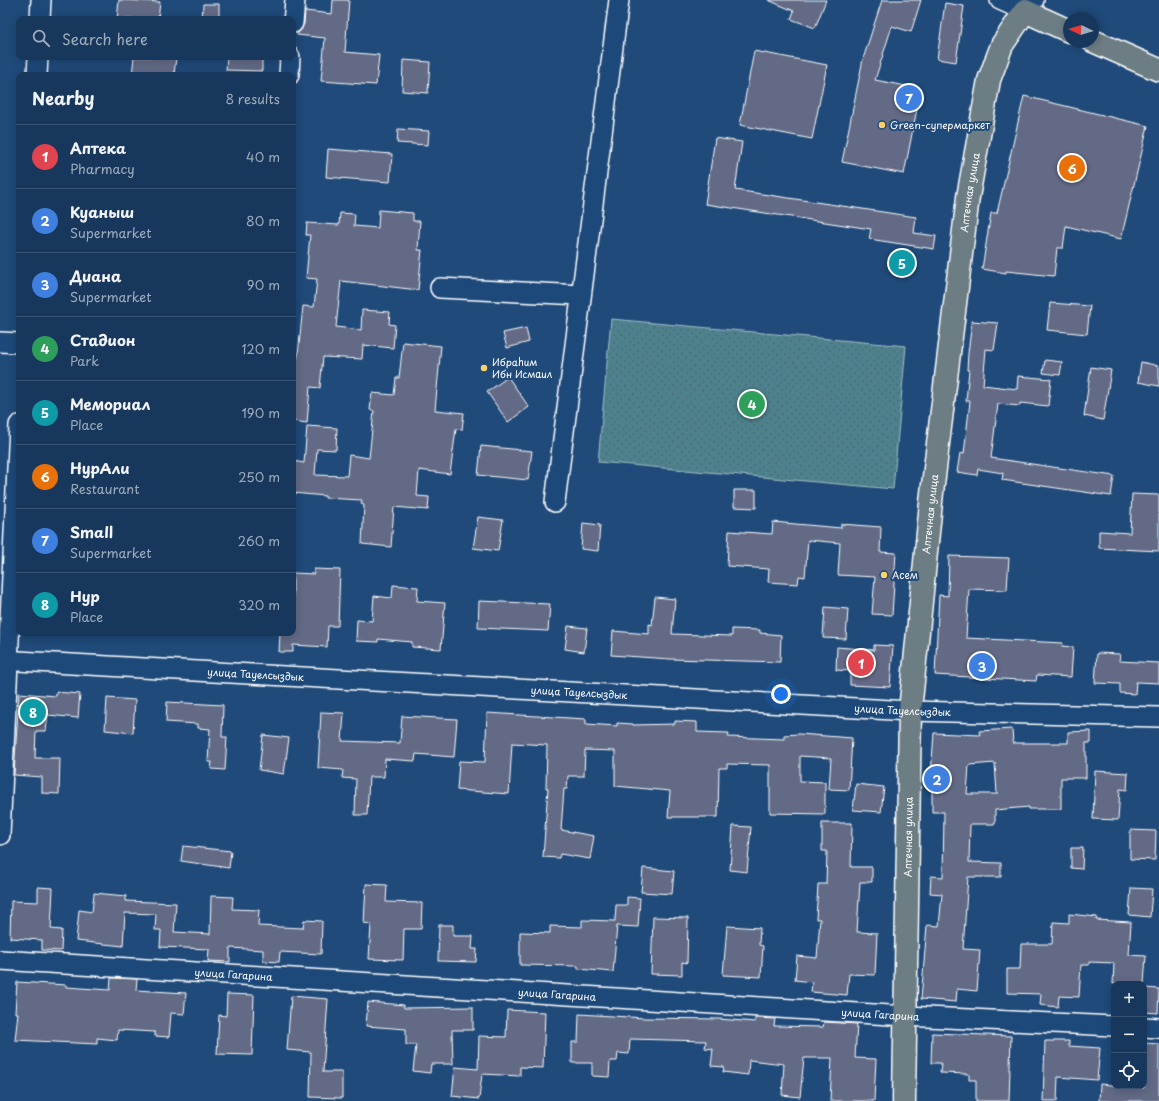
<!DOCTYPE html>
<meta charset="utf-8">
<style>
body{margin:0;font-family:"Playpen Sans",sans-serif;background:#244365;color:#f1f3f6}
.controls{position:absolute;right:12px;bottom:12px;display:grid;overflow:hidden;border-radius:8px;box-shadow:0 2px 10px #0003}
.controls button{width:36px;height:36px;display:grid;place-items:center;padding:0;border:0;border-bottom:1px solid #365272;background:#17385c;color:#f1f3f6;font:20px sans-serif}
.compass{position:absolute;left:1063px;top:12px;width:36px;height:36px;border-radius:50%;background:#17385c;box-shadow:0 2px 10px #0003;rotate:274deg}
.you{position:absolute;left:781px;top:694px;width:14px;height:14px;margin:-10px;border:3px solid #fff;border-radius:50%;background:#1a73e8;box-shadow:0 0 0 6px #1a73e833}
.badge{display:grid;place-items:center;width:26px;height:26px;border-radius:50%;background:#95b2f1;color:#fff;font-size:13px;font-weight:700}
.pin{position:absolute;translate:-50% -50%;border:2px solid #fff;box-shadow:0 1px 4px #0006}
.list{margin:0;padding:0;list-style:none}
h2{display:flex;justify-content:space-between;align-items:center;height:52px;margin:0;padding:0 16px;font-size:17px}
h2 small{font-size:13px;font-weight:400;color:#9eacbb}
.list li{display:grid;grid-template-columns:26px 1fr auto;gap:12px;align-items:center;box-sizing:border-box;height:64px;padding:0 16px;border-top:1px solid #365272}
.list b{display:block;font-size:15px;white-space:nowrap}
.list p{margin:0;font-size:13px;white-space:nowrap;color:#9eacbb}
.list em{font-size:13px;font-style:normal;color:#9eacbb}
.icon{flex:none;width:22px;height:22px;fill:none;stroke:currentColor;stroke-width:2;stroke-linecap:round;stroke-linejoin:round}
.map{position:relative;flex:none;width:1159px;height:1101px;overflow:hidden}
.search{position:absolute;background:#17385c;box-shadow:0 2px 10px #0003;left:16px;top:16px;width:280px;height:44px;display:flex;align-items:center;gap:10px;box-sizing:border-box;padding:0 14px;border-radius:8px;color:#9eacbb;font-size:15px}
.panel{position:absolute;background:#17385c;box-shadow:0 2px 10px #0003;left:16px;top:72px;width:280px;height:564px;border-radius:8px}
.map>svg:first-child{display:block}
</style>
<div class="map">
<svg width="1159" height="1101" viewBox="0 0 1159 1101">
<defs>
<pattern id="park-dots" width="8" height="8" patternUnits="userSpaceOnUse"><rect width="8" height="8" fill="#4e818d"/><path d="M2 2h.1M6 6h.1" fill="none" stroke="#4d6970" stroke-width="1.8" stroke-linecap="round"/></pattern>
</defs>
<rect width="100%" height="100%" fill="#1f4a7a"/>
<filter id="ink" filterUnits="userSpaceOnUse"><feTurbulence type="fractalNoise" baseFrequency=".025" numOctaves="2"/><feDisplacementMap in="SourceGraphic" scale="8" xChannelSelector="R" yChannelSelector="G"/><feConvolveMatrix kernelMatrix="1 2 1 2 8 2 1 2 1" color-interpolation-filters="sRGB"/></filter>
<g filter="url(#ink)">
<!-- park -->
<path fill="url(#park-dots)" stroke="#a6c0c6" d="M611,319L906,346L893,489L598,462Z"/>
<!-- building -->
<path fill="#636b86" stroke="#fff" fill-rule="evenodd" d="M119,0L160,2L158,19H117Z
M333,0H349L345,52L379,55L376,85L321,81L325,38L297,35L304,24L305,11L332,14Z
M768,0H826L815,28L791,19L794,11Z
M882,0H921L911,32L892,26L875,80L921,89L904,174L842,162L863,59Z
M945,3L964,6L956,62L937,59Z
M203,4H219V19H202Z
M754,51L827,65L812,139L740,125Z
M134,57H176L174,75H132Z
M227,57H262V71L226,70Z
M403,60L430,62L428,93L402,91Z
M1024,96L1148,126L1121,239L1066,226L1063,248H1057L1054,276L1006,271V273L982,269L991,213H997Z
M398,129L429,131L428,145L397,143Z
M715,138L742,142L735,190L916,217L914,233L936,236L934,249L869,239L871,229L705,204Z
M328,149L392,154L390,182L326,177Z
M379,210L413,213V221H420L418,250H422L418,290L341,281L336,327L361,330L362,310L390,312L389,324L395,325L393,348L363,345L362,359L323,357L320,388L310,387L307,423L293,421V359H297L298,355L303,306L314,307L317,279L306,278L310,235H306L307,223L339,225L340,213L355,214L354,226L378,228Z
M1050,303L1090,306L1087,334L1047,330Z
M972,321L998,323L994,350L986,349L983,385L1017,389L1018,376L1051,379L1048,406L1020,403V406L998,404L991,458L1114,476L1111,496L1002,480L1003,473L978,469L977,475L957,472L960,453L964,454L970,401H966L969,370H967L968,353Z
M526,328L529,342L507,348L503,333Z
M403,342L441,346L435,410L464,413L462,430L456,429L450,474L419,470L417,496L429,497L428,510L394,507L391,547L362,544L364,505L361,504L362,500L325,498V496L293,493V461L304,463L307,426L337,428L336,450L317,449L315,475L347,476L349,455L369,458L374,411L370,410L372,393L394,395L396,378H399Z
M1045,360L1062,362L1060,375L1043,373Z
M1141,362L1159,366V386L1138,382Z
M1091,367L1111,370L1103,420L1084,416Z
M508,377L529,407L508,422L487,392Z
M481,446L532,451L528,480L478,475Z
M734,490H756V508L734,507Z
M1132,494L1159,495V551L1099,548V531L1130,533Z
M478,517L503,520L498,551L473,548Z
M773,522L841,528V524L881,527L880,552L896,553L892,615L872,614L875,577L838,575L840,543L808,540L805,577L799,576L798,584L768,582L769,569L727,566L729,531L772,534Z
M583,523L600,525L598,551L581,549Z
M949,556L1009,558L1007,590L969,589L966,638L1063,643L1062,646L1073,647L1071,677L1037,675L1036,681L935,675L939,595L948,596Z
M314,569L340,570L338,626H328L327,647L293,645V652H279L280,633H293V573L314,574Z
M393,585L418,587L417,601L445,603L441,649L412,647V642L378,639V642L356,641L357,620L372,621L374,596L392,598Z
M655,597L675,599L672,634L732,636V629L760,630V633L781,635L780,662L670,659L611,655L613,631L649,634V624L652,625Z
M479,601L550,604L548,631L478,628Z
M825,607L848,609L846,639L823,638Z
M568,626L587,628L584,652L565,649Z
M874,645L893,646L890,687L850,685V671L836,670L837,647L874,650Z
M1097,653L1120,654L1119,661L1159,663V683L1136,682L1135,694L1120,693V684L1095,683Z
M56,692L80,694L78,718L48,715L46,731H36L35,758H60L59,794L42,793V777L14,775L19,693L56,696Z
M107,698L135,700L133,733L105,730Z
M167,702L223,705L222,737H227L225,770L211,769L212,762H208L210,729L198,728V724L166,722Z
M321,712L344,713L342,741L400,743L402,716L457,719L454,757L416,754L415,761L385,759L384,777H369L367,815H355L356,779L342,778L343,770L318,768Z
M487,713L586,719V724L617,726V723L633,724V725L675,724V721L697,722V732L729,733L728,737L784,739V735L799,734L852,738L849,790L829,789L831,758L800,756V781L825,782V814L770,813V765L727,764V768H719L718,817H668L670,791L615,786V751L585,750L584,776H568L567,789H564L561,830L594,836L590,859L560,854L559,858L543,857L548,788H546L547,745L512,743L509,794L457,790L459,761L485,762Z
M1012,729L1013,743H1068V732L1091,731V743H1086V778H1061V809H1029V807L995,810V824H970L969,862L1001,863V877H968L963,949L980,950L977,991L957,989L956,1002L921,999L927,925L939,926L942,894L930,893L931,876L943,877L944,812H932V789H930L934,733L980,735L979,731ZM995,763L997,794H967L969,765Z
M263,735L289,738L284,774L259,770Z
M1095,771L1128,773L1127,790L1120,789L1118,820L1093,819Z
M856,784L884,787L881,812L853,810Z
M822,823H852L851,867H872V882H860L857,932L877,933L875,975L849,974L847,995L811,992L812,982L795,980L797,956L817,958L820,919H816L818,884H826L827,851H822Z
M733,826L751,827L747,872L730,870Z
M1130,830L1156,831L1155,860L1130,859Z
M183,846L231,851L229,868L181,861Z
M1071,848H1083L1082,869L1071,868Z
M643,868L674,871L672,894L641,892Z
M366,884L387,885L386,902L422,903L421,929H404L403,960L369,959L371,924L364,923Z
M38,887L53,888L51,929L62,930L61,951L42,950V940L10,938L11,901L38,902Z
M1131,888L1152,889L1150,917L1129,915Z
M94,893L126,896L125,901L176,903L174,932L210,934L211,896L233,897L232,909L259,910L258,926L303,928L304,920L322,921L321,954L280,952L279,962L263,961V950L230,948V962L208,961L209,949L160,947L161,930H155L156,914L125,913L123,946L76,941L79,910L92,912Z
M627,897L640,898L638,927L617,926L613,972L578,969V966L520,965V932L550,933V926L582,927V920L615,921L616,905H627Z
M1069,914L1097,917L1096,920L1131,922L1129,955L1146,956L1144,984H1113L1114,963L1089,962V965H1081L1079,997L1059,996L1058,1007L1040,1005L1041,994L1007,993V969H1020L1021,944H1052L1053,922L1069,923Z
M653,917L688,918L687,963L682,962V975L651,974Z
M439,925H453V936H473L472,949H477L476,962L438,961Z
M727,926L760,928L759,945L763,946L761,977L723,975Z
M111,978L137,979L136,990L186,993L184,1014L171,1013L169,1037L155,1036V1032L118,1030L117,1040L97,1038V1044L15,1040L18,1013H15L17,982L66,985V987L110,990Z
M1146,988L1159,989L1158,1013L1144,1012Z
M227,994L254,995L252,1055L217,1054L219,1015L226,1016Z
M291,996L328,999L323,1072H342V1098L310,1097L311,1052L287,1050Z
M368,1002L404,1005V1008L473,1007V1030H452L453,1064H431L430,1073L413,1071L416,1045H406V1029L366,1026Z
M507,1010L545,1012L543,1068L520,1067V1076L482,1074L479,1099L452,1096L455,1067L478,1069L479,1036L506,1037Z
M579,1014L645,1018L719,1019L755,1022V1018L775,1019L774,1026L823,1027L824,1022L857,1024L855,1058L876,1059L874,1101H830L832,1058H804L800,1097L782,1095L784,1064L749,1060L748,1075L723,1072L724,1067L711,1066L713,1049L705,1048L706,1041L630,1039L629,1054L618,1053L617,1061H610L609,1077L592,1076V1063H572V1042H578Z
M932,1033L1011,1036L1009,1101H976V1080H969V1074L940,1073L941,1063H931Z
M1045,1041H1069V1046L1100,1048L1097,1080L1058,1077L1057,1101H1043Z
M1144,1043L1159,1044V1101H1099L1100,1084L1144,1088Z"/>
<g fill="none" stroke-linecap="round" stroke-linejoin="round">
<defs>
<g id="minor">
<path d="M1000,0L1025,11L1034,0"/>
<path d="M40,19L41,0"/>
<path d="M293,23L295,0"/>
<path d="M37,75L38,57"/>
<path d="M289,75L290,57"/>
<path d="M440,288L581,295"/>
<path d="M0,342L19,343"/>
<path d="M555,502L619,0"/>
<path id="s1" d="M0,660L910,711L1159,717"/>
<path d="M0,835L19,425"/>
<path id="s2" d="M0,960L906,1016L1114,1026"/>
<path d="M1144,1027L1159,1028"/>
</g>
<g id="major">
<path d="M1093,41L1159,70"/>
<path id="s3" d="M904,1101L910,711L932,493L968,197L989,80L1002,45L1025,11L1069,31"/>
</g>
</defs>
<!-- minor casing -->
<use href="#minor" stroke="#fff" stroke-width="22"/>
<!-- major casing -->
<use href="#major" stroke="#fff" stroke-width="25"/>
<!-- minor -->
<use href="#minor" stroke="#1f4a7a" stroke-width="19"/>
<!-- major -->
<use href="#major" stroke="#6d7d84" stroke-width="22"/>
</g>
</g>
<!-- markers -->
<g fill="#ffd166" stroke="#1f4a7a" stroke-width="1.5">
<circle cx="882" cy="125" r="4"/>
<circle cx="484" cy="368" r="4"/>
<circle cx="884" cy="575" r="4"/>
</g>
<g text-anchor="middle" stroke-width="4" stroke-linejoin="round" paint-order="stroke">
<!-- poi labels -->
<g font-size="10" fill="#fff" stroke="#1f4a7a" text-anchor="start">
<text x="890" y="129">Green-супермаркет</text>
<text x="492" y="366">Ибраһим<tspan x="492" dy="12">Ибн Исмаил</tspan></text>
<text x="892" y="579">Асем</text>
</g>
<!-- street labels -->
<g font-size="10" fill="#fff" stroke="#1f4a7a">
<text dy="4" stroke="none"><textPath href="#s3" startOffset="912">Аптечная улица</textPath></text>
<text dy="4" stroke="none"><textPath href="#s3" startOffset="588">Аптечная улица</textPath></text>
<text dy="4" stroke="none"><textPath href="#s1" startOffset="256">улица Тауелсыздык</textPath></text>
<text dy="4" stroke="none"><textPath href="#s1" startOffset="580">улица Тауелсыздык</textPath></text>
<text dy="4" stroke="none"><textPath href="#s1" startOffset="904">улица Тауелсыздык</textPath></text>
<text dy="4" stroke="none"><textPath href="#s3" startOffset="264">Аптечная улица</textPath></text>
<text dy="4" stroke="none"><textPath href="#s2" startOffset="234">улица Гагарина</textPath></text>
<text dy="4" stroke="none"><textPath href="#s2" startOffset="558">улица Гагарина</textPath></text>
<text dy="4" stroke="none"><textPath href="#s2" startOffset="882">улица Гагарина</textPath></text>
</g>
</g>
</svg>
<div class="controls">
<button>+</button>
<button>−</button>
<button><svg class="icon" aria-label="locate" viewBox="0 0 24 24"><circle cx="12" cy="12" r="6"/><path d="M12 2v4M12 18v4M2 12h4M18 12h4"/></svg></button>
</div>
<svg class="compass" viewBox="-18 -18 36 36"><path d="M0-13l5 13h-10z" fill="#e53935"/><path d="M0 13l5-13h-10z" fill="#9eacbb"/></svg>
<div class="you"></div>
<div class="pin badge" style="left:861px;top:663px;background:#e0444e">1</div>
<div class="pin badge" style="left:937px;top:779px;background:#3f7fe0">2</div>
<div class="pin badge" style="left:982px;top:666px;background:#3f7fe0">3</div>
<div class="pin badge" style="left:752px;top:404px;background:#2e9e5b">4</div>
<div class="pin badge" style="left:902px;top:263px;background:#0f9aa8">5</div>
<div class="pin badge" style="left:1072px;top:168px;background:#e8710a">6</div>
<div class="pin badge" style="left:909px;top:98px;background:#3f7fe0">7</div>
<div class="pin badge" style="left:33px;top:712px;background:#0f9aa8">8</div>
<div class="search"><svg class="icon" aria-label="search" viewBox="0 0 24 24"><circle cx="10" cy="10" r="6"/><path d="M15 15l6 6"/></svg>Search here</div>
<section class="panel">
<h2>Nearby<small>8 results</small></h2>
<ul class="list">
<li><span class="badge" style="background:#e0444e">1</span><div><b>Аптека</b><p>Pharmacy</p></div><em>40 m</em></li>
<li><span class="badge" style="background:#3f7fe0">2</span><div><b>Куаныш</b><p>Supermarket</p></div><em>80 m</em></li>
<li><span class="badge" style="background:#3f7fe0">3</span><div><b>Диана</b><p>Supermarket</p></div><em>90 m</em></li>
<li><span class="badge" style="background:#2e9e5b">4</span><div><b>Стадион</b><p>Park</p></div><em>120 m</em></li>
<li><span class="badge" style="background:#0f9aa8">5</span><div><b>Мемориал</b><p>Place</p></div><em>190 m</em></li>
<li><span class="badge" style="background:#e8710a">6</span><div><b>НурАли</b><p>Restaurant</p></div><em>250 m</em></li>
<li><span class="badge" style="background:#3f7fe0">7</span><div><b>Small</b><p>Supermarket</p></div><em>260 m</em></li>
<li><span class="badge" style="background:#0f9aa8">8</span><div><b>Нур</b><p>Place</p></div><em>320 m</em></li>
</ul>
</section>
</div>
